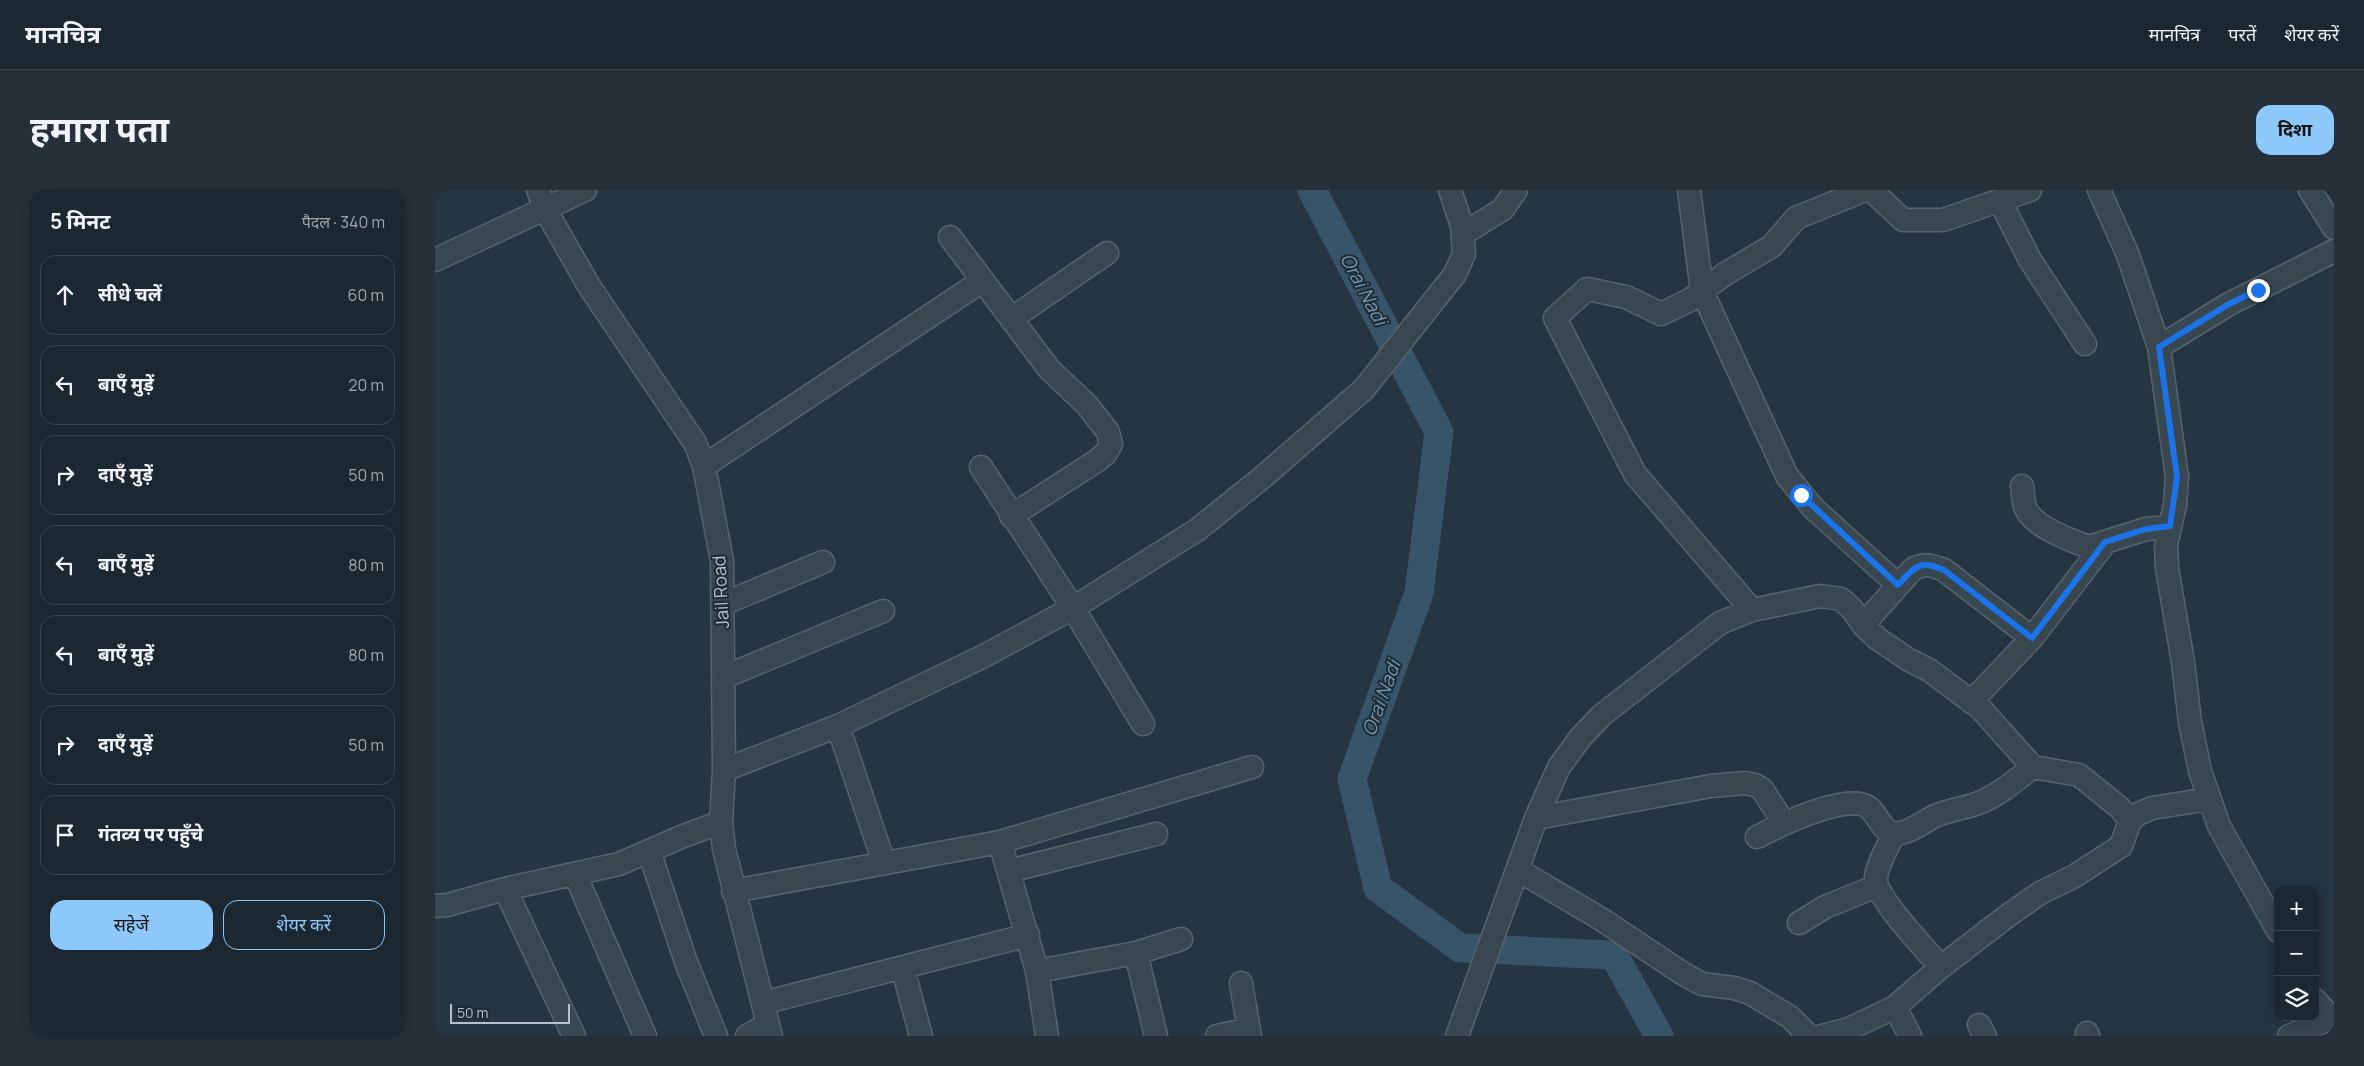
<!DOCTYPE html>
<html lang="hi">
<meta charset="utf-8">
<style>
body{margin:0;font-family:Manrope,"Noto Sans Devanagari",sans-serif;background:#253039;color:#f1f3f6}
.controls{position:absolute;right:15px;bottom:15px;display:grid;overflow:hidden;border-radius:10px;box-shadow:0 2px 12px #0003}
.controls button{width:45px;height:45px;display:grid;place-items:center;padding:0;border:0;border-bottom:1px solid #3a444d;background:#1c2831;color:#f1f3f6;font:25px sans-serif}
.scale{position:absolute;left:15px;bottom:12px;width:120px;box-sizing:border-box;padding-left:5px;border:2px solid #b6c1cb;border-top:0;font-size:14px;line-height:18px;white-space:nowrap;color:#b6c1cb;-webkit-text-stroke:4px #1e2c36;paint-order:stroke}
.stop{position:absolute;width:15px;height:15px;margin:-11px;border:4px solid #1a73e8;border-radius:50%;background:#fff}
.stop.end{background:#1a73e8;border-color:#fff;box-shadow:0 1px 5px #0008}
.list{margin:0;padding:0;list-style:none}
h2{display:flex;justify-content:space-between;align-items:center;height:65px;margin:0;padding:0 20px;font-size:21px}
h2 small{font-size:16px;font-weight:400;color:#a0a6ab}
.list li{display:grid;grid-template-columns:32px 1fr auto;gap:15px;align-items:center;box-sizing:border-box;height:80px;margin:0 10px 10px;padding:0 10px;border:1px solid #3a444d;border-radius:15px}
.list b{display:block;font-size:19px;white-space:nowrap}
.list em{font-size:16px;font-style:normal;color:#a0a6ab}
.actions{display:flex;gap:10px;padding:15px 20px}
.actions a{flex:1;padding:11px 0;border:1px solid #8cc8fa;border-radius:15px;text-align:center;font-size:18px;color:#8cc8fa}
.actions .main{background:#8cc8fa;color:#111}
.icon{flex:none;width:28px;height:28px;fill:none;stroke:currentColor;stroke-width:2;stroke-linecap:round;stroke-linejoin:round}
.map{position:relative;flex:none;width:1899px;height:846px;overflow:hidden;border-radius:15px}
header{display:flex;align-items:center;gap:30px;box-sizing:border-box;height:70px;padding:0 25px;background:#1c2831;border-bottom:1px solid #3a444d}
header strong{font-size:24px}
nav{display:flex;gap:28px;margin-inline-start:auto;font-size:18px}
.intro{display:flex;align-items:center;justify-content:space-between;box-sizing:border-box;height:120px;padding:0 30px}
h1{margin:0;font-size:35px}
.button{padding:12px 22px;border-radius:15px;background:#8cc8fa;color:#111;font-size:18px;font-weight:700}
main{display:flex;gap:30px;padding:0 30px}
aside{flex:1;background:#1c2831;border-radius:15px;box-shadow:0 2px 12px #0003}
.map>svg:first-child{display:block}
</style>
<header>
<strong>मानचित्र</strong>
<nav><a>मानचित्र</a><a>परतें</a><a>शेयर करें</a></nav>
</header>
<div class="intro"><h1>हमारा पता</h1><a class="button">दिशा</a></div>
<main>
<aside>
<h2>5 मिनट<small>पैदल · 340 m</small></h2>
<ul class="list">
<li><svg class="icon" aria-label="ahead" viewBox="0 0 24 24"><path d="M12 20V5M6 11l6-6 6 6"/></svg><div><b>सीधे चलें</b></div><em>60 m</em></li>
<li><svg class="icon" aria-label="left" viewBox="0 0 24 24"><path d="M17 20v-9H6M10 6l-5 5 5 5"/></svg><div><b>बाएँ मुड़ें</b></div><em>20 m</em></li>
<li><svg class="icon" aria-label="right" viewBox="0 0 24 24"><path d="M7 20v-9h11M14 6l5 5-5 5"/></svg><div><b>दाएँ मुड़ें</b></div><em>50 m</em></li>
<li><svg class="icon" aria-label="left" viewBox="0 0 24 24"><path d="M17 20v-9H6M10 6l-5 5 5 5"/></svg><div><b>बाएँ मुड़ें</b></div><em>80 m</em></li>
<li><svg class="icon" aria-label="left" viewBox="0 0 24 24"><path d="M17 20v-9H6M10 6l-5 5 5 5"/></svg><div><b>बाएँ मुड़ें</b></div><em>80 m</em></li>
<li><svg class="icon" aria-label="right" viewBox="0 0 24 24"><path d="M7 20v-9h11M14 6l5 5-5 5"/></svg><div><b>दाएँ मुड़ें</b></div><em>50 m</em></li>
<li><svg class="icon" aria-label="arrive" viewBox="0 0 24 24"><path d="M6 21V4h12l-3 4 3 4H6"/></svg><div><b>गंतव्य पर पहुँचे</b></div></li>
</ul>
<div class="actions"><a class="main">सहेजें</a><a>शेयर करें</a></div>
</aside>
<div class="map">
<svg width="1899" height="846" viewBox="0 0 1899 846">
<rect width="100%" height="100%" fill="#253541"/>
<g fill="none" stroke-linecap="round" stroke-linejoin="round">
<!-- river -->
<path stroke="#385468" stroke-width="29" d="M877,0L1004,242L984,403L917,589L943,698L1025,758L1179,765L1224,846"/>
<defs>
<path id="minor" d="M103,0L110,19L154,96L260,253L269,276L287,371L289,580L286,632L289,659L336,846
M1254,0L1267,101L1352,286L1378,318L1463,395
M1436,0L1468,30H1508L1595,0
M1664,0L1693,65L1724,157L1742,287L1740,315L1731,355L1732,378L1748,472L1755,532L1765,581L1784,636L1843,741
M1875,0L1899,38
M1565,11L1595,70L1650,154
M1028,44L1068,19L1081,0
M515,47L614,179L652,215L673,242L676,254L671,263L663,270L576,326
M0,70L150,0
M576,129L672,63
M1724,157L1794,114L1899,61
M269,276L547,91
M546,277L638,418L708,534
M1587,296C1588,304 1588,312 1591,319C1599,337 1637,351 1654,357L1711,339L1735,337
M288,414L388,372
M1317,420L1200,284L1120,128L1152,99L1191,107L1226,124L1255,110L1290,84L1337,56L1361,28L1430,0
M1428,435L1478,379C1490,373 1496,375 1509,380L1597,448
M289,487L448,421
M1536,512L1597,448L1670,353
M403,536L449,673
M289,580L403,536L547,467L638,418L762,340L828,287L929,199L1020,84L1029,64L1027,36L1015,0
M1101,628L1276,596L1310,593L1320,595L1327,599L1349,633
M1459,644C1453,657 1443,672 1441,687C1439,706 1492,761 1506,777
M1322,647C1343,636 1412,602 1433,617C1442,623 1447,642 1459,643C1472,645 1488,632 1500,626C1514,620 1530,618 1544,613C1564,605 1581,590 1598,577
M565,652L602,781L612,846
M214,661L251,772L281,846
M1083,680L1166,729L1247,783L1267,794L1299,798L1315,803L1355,827L1374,846
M574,681L721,644
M140,684L210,846
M70,699L139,846
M298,701L565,652L817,577
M0,716L12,715L70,699L184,674L246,647L286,632
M1364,733L1390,717L1442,696
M701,763L721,846
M468,779L486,846
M602,781L701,763L746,749
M806,793L815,846
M1880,810L1899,831
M328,813L593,745
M1460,817L1475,846
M1544,835L1550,846
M1652,843L1653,846
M312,846L333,834
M782,846L814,839
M1022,846L1101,628L1124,577L1146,547L1167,525L1285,433L1317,420L1385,406L1406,409L1417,419L1428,435L1443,449L1474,470L1494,480L1545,518L1598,577L1644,585L1685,618L1695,631
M1387,846L1414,839L1460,817L1506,777L1571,727L1605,703L1638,687L1686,656L1695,631L1703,624L1717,618L1774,609
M1854,846L1895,829"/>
</defs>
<!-- minor casing -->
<use href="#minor" stroke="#57646e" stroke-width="25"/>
<!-- minor -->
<use href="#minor" stroke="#394750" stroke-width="22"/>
</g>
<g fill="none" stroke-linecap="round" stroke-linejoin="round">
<!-- route -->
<path stroke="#1a73e8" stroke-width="6" d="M1366,305L1463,395C1480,377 1484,369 1509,380L1597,448L1670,352L1711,339L1735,336L1742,287L1724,157L1794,114L1823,100"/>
</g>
<g text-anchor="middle" stroke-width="4" stroke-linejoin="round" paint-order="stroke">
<!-- street labels -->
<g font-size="18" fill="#b6c1cb" stroke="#1e2c36">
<text transform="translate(286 402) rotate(-93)" y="6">Jail Road</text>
</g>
<!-- water labels -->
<g font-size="19" font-style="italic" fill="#7597ae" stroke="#1e2c36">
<text transform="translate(929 99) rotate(62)" y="7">Orai Nadi</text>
<text transform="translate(946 508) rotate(-70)" y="7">Orai Nadi</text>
</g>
</g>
</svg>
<div class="controls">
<button>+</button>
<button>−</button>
<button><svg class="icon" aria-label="layers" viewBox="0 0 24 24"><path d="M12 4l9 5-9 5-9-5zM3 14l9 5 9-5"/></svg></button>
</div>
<div class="scale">50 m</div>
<div class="stop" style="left:1366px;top:305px"></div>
<div class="stop end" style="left:1823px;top:100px"></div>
</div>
</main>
